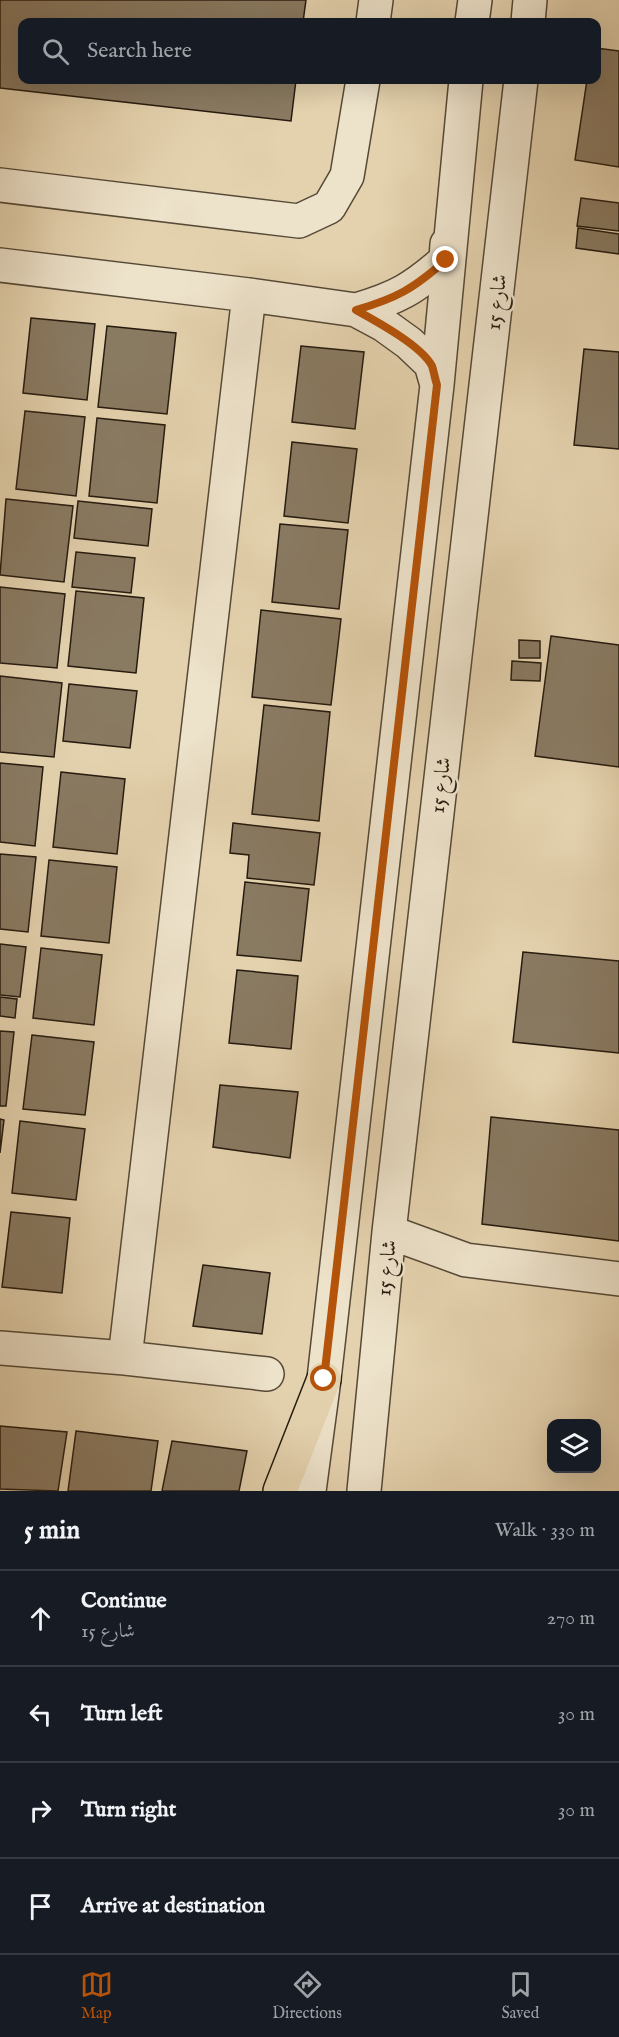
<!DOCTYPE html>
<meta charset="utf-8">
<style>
body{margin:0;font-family:"IM FELL English",Amiri,serif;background:#20242c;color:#f1f3f6}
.controls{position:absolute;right:18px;bottom:18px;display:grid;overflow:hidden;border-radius:12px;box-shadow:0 6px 24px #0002}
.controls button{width:54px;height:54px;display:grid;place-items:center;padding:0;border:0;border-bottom:2px solid #363941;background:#171b24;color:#f1f3f6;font:30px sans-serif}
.stop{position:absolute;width:18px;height:18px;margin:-14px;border:4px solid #b45309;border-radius:50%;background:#fff}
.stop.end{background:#b45309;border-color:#fff;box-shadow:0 2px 6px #0008}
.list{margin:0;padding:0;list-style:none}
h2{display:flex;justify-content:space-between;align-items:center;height:78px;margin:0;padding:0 24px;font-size:26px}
h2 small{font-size:20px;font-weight:400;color:#9ea1a6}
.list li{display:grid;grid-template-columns:39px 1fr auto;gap:18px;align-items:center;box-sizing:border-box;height:96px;padding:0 24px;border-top:2px solid #363941}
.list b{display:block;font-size:22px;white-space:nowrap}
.list p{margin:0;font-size:20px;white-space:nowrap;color:#9ea1a6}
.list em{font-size:20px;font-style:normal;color:#9ea1a6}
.icon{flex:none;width:33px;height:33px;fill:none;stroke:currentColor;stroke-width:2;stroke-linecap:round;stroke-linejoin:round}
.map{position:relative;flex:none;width:619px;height:1491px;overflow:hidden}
.search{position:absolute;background:#171b24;box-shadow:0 6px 24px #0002;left:18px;right:18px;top:18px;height:66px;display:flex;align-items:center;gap:15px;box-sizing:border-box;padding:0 21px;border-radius:12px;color:#9ea1a6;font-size:22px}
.sheet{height:462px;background:#171b24}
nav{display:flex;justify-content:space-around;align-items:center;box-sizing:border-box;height:84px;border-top:2px solid #363941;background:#171b24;font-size:16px;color:#9ea1a6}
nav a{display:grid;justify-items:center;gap:3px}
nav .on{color:#b45309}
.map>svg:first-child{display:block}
</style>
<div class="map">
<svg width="619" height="1491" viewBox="0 0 619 1491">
<rect width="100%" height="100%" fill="#e4d2ae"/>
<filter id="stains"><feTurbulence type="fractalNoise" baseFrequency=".00333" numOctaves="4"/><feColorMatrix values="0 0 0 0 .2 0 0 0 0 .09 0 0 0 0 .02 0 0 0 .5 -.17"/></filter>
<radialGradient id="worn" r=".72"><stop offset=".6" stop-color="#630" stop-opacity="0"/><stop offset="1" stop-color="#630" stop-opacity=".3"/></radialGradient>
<!-- building -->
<path fill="#897a62" stroke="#261b0f" stroke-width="1.5" d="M0,0H306L303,22H22V80H296L291,121L0,88Z
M596,48L619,51V167L575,160L587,80H596Z
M581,198L619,203V231L577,226Z
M578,228L619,234V254L576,248Z
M31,318L95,324L87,400L23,393Z
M107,326L176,333L167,414L98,407Z
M301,346L364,352L355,429L292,422Z
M584,349L619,352V449L574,445Z
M25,411L85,417L76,496L16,489Z
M97,418L165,425L157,503L89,496Z
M292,442L357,449L348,523L284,516Z
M6,499L73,506L64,582L0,575Z
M78,501L152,509L148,546L74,538Z
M280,524L348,530L339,609L272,602Z
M76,552L135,558L131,593L72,587Z
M0,587L65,594L57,668L0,663Z
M76,591L144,598L136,673L68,666Z
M261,610L341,619L331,705L252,697Z
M551,636L619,645V767L535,756Z
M519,640L540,641V658H519Z
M512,661L541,663L540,681L511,680Z
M0,676L62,683L54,757L0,752Z
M69,684L137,691L130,748L63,741Z
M264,705L330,712L319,821L252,814Z
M0,763L43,767L35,846L0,842Z
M61,772L125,779L117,854L53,847Z
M233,823L320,833L314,885L247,878L249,855L230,853Z
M0,854L36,857L28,932L0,929Z
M49,860L117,867L109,943L41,936Z
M245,882L309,889L301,961L237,955Z
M0,944L26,947L20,997L0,995Z
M41,948L102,955L94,1025L33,1018Z
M523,952L619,961V1053L513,1042Z
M237,970L298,976L291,1049L229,1043Z
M0,997L17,999L15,1018L0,1016Z
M0,1031L14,1032L6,1106H0Z
M32,1035L94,1042L85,1115L23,1109Z
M220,1085L298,1092L290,1158L213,1147Z
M491,1117L619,1130V1241L482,1224Z
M0,1119L4,1120L0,1153Z
M20,1121L85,1129L76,1200L12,1193Z
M11,1212L70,1218L62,1293L2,1287Z
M203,1265L270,1273L262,1334L193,1326Z
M0,1426L67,1432L58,1491L0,1489Z
M76,1431L158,1441L151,1491H68Z
M172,1441L247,1451L239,1491H162Z"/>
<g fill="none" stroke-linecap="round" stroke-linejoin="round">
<defs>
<path id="minor" d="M373,22L376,0
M472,22L475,0
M528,22L530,0
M0,185L299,221L329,207L347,176L363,80
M0,265L249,295L356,310L384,325L409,343L431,364L437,385
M356,310C397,298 413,289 446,260L447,244
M389,1232L466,1260L619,1279
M0,1348L125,1358L267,1374
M125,1358L249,295
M309,1491L324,1379L437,385L466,80
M364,1491L389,1232L521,80"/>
<path id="major" d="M280,1491L324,1379"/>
</defs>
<!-- minor casing -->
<use href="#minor" stroke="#564937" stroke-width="36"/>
<!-- major casing -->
<use href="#major" stroke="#261b0f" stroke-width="36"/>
<!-- minor -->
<use href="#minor" stroke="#ede2ca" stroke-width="33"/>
<!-- major -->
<use href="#major" stroke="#e4d2ae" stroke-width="33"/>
</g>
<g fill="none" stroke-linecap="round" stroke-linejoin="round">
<!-- route -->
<path stroke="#b45309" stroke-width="8" d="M324,1379L437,385C435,379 434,372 432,366C422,346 376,321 356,310C397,298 413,289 446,260"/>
</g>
<g text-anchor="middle" stroke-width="5" stroke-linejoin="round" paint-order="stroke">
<!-- street labels -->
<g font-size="21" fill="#261b0f" stroke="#ede2ca">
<text transform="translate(496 302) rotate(-83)" y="7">شارع 15</text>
<text transform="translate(440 785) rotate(-83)" y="7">شارع 15</text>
<text transform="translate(386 1268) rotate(-84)" y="7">شارع 15</text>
</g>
</g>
<rect width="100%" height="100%" filter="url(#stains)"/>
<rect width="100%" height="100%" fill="url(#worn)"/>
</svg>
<div class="controls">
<button><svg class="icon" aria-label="layers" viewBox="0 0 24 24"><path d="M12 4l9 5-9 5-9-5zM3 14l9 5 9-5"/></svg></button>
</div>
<div class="stop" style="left:324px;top:1379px"></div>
<div class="stop end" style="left:446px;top:260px"></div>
<div class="search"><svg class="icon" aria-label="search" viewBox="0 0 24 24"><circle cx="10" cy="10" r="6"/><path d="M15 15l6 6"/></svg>Search here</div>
</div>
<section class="sheet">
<h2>5 min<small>Walk · 330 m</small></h2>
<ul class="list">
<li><svg class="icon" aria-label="ahead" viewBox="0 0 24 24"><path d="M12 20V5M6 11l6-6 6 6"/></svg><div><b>Continue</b><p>شارع 15</p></div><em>270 m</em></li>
<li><svg class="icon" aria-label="left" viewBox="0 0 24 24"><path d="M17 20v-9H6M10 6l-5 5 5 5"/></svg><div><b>Turn left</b></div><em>30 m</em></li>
<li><svg class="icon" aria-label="right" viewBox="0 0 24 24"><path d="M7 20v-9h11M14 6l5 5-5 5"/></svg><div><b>Turn right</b></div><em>30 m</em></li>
<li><svg class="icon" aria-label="arrive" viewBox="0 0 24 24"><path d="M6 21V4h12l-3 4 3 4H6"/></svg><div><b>Arrive at destination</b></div></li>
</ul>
</section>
<nav>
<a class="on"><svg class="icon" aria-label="map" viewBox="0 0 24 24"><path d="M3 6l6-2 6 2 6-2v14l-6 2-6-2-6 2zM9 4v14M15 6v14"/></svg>Map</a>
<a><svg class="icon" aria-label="directions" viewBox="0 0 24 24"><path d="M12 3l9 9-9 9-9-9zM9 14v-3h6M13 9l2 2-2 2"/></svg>Directions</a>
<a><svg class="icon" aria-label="saved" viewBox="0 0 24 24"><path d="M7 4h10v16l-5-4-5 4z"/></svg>Saved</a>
</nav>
